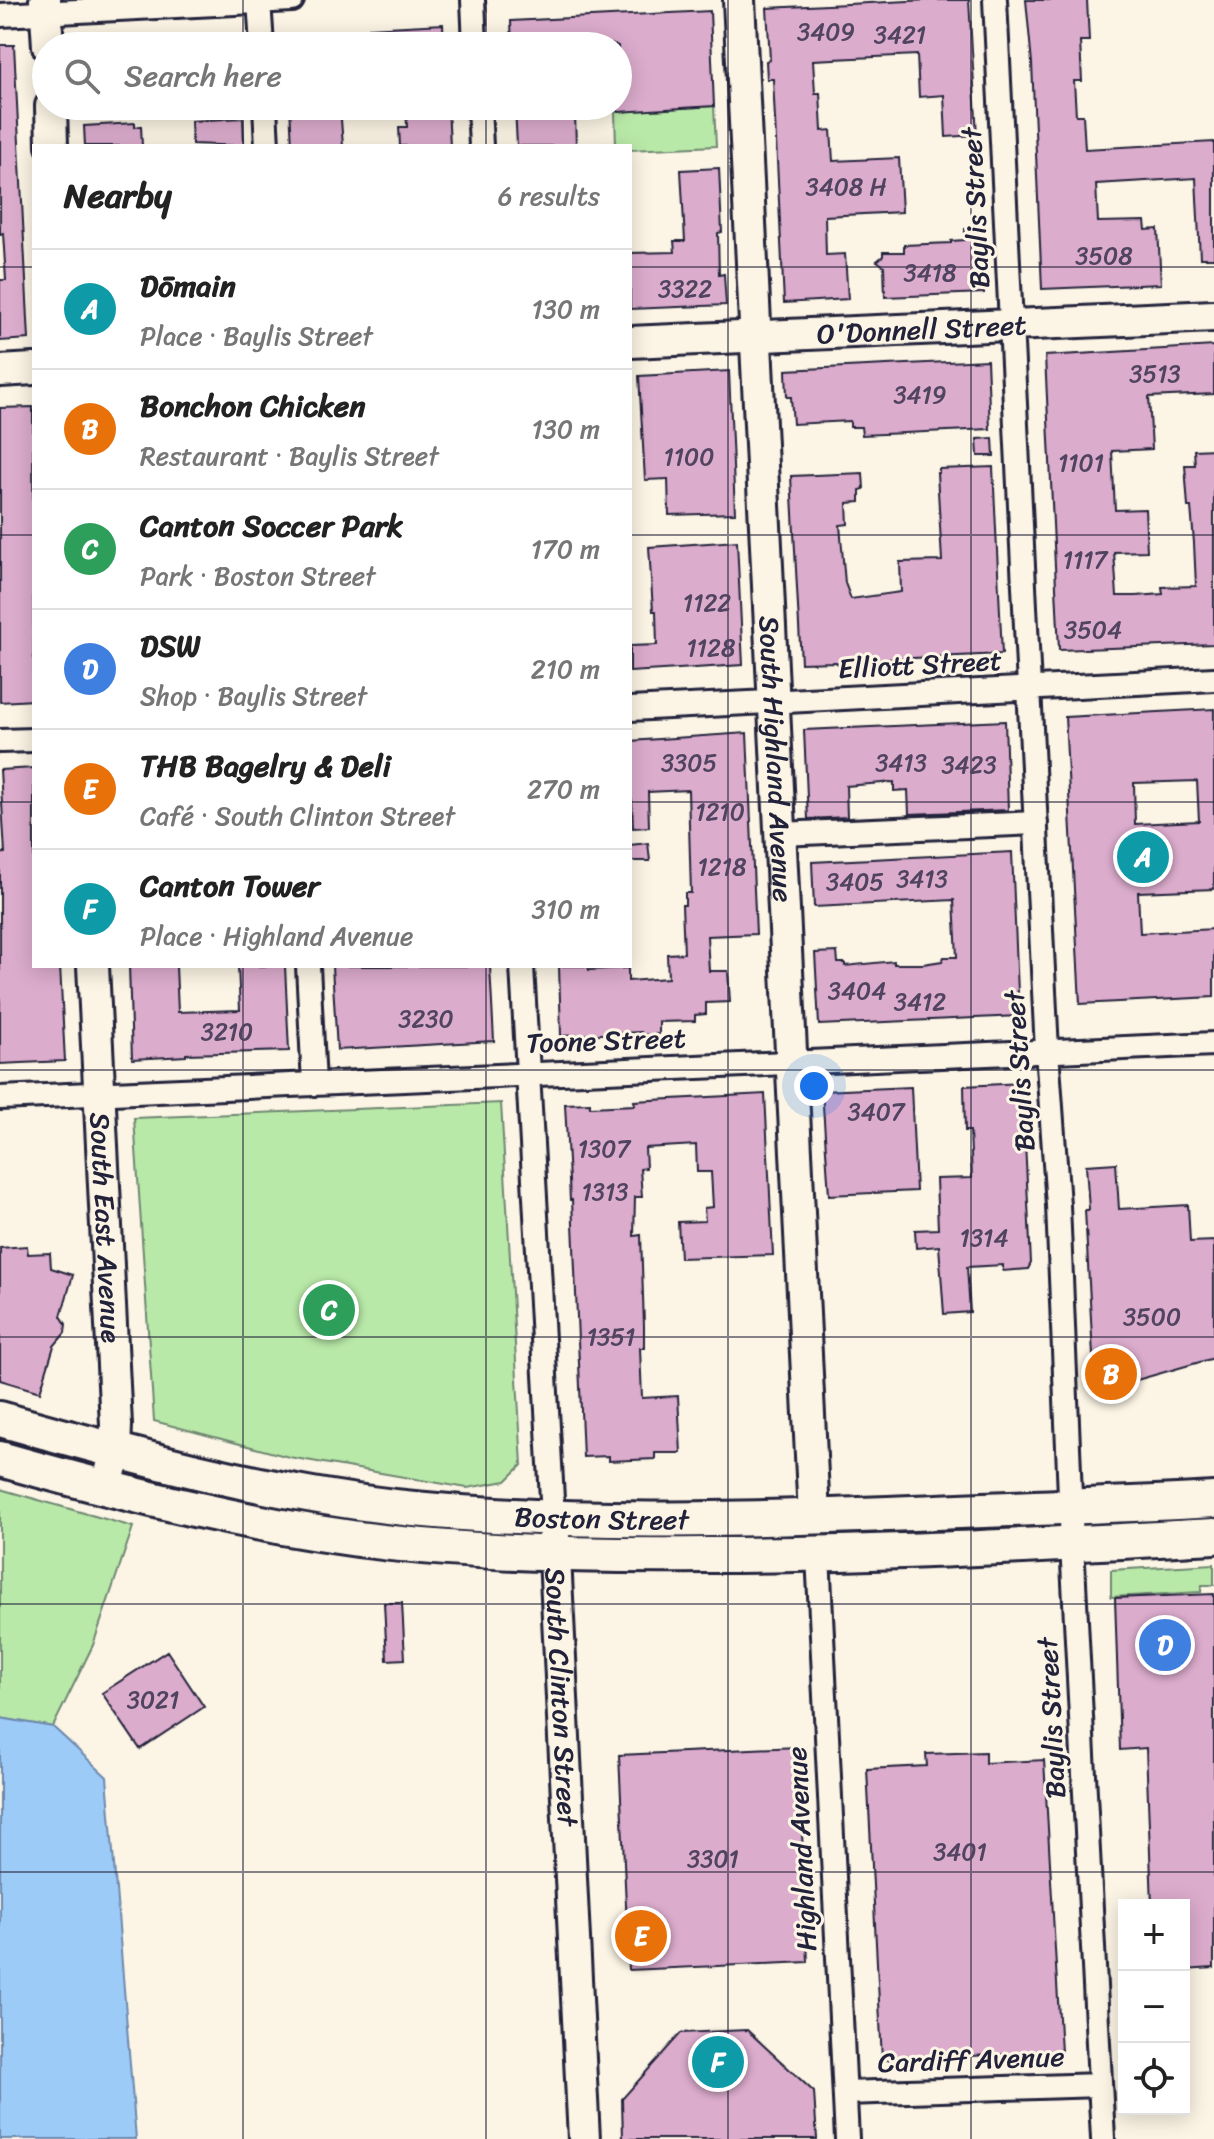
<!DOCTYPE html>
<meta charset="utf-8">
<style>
body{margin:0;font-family:Sriracha,sans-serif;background:#f2f2f2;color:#222}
.controls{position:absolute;right:24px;bottom:24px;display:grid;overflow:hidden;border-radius:0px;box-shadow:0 4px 20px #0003}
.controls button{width:72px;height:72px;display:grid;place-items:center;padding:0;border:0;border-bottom:2px solid #e0e0e0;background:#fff;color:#222;font:40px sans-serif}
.you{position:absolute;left:814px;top:1086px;width:28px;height:28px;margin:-20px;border:6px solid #fff;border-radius:50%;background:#1a73e8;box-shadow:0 0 0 12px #1a73e833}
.badge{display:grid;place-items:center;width:52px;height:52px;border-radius:50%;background:#1a73e8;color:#fff;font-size:26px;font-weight:700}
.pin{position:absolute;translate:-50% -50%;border:4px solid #fff;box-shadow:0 2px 8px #0006}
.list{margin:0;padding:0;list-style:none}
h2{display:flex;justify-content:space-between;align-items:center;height:104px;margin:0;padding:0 32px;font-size:34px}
h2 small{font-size:26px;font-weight:400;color:#767676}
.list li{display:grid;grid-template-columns:52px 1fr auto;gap:24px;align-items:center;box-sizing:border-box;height:120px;padding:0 32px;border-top:2px solid #e0e0e0}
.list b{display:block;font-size:30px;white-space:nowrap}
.list p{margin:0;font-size:26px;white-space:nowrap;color:#767676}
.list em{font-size:26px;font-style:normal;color:#767676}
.icon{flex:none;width:44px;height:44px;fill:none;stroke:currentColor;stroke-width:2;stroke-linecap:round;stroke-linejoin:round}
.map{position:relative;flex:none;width:1214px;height:2139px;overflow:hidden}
.search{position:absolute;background:#fff;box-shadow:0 4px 20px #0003;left:32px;top:32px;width:600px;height:88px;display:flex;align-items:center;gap:20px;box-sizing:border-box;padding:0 28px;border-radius:44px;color:#767676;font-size:30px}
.panel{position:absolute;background:#fff;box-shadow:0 4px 20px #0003;left:32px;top:144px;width:600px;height:824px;border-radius:0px}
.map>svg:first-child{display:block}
</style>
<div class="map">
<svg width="1214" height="2139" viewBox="0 0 1214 2139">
<rect width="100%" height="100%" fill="#fcf5e5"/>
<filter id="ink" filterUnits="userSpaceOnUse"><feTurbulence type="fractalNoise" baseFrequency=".0125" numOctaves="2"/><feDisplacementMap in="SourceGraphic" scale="16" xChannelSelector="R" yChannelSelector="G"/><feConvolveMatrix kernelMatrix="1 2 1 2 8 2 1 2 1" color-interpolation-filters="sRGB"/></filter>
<g filter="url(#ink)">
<!-- green -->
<path fill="#b9e9a8" stroke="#6e8672" stroke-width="2" d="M714,106L716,146L630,150V146H616L615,112Z
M501,1103L522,1465L506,1481L467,1488L289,1457L154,1421L134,1118Z
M0,1489L133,1527L93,1645L53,1727L0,1718Z
M1214,1564V1585H1202L1201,1592L1111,1597V1570Z"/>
<!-- water -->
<path fill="#9dcbf8" stroke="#6c87ac" stroke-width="2" d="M0,1718L53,1727L107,1777L136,2139H0Z"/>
<!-- building -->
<path fill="#dcaccd" stroke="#22223b" stroke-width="2" fill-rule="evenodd" d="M929,0H969L977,135L946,137L944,95L919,97L917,55L813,60L815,93H820L822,131L831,130L833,161L899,158L902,212L825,216L826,255L845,254L848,299L784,303L773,79H767L766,61L770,60L767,8Z
M1026,0H1087L1089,41H1080L1082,81H1074L1076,115H1083L1085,149L1214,142V258H1200L1196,178L1096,184L1098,222L1145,221L1146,230L1158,229L1161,284L1042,289L1032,63Z
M710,11L714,106L618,112V46L612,44L512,46L511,21Z
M443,24L444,46H370L369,28Z
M0,45H14L29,339L0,341V280H6L3,233L0,234Z
M290,106H340L343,146H292Z
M406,106H448L450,146H400L399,127H407Z
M515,106H568L569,115L575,114L576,146H517Z
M243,118L244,146L192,144L191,121Z
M135,123V127L141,126L142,146H85L84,126Z
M719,168L722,232L718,233L719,275L724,274L726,305L630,309V253L675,252L674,241H685L681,170Z
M982,228L984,293L885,297L884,266L877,261L883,256V252H904V245L951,243V241L965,240V229Z
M1214,346V394L1149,397L1152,449L1112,451L1115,510L1145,509L1147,551L1114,552L1117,596H1136L1163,594L1162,587L1196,586L1194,543L1191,507H1188L1185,465H1195L1194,450L1214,449V644L1059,650L1045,356Z
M987,360L990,429L862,435L861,427H850V421L793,424L791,397H787L786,370Z
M729,371L735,513L669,515L668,479L645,480L639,376Z
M33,407L34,700L0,702V408Z
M993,438L994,456H978L977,439Z
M993,467L1002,654L845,661L840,666L836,662L801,663L791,476L863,473L864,489L860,490V502L847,503L848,524L840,525L845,583L851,599L901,592L900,562L942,561L937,473H939V469Z
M737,541L743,665L630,672V646L657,645L656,611H653L649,547Z
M1214,709V889L1138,892L1140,933L1214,929V997L1080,1004L1065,717ZM1197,781L1199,821L1135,824L1134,783Z
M1005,721L1008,810L909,814L908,790L894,791V782L846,786L847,817L808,819L804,730Z
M747,733L756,934L707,936L709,971H728L730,1002L706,1003V1014L695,1015V1021L659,1022V1034L641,1035V1032L561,1036L559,966H588L589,970L628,968V981L668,978L667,954L684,953L682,905H685V893H691L688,790L648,792L649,827L633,828L632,800L630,799V741Z
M34,768V966H60L65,1061L0,1064V854L5,853L0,770Z
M648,843L650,861H630V845Z
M1012,852L1019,1016L819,1025L815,953L837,952L838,963H845V966L894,961V964H923L942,961L944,957H957L954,900L814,907L812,862Z
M129,966H176L178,1012L240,1010L238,966H285L289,1051L186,1054V1056L132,1059Z
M332,966H490L494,1041L337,1050Z
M1022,1083L1031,1263L1028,1269L1003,1271V1265L967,1267L970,1312L944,1314L939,1246L916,1248L915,1230L938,1229L936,1179L972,1178L970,1131H965L964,1086Z
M911,1087L916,1191L829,1195L822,1091Z
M765,1094L773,1255L680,1258L678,1222L705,1221L704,1208L713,1207L711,1172H697L696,1145L645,1148L646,1168L640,1169L642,1197H635L634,1236L641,1235L644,1326V1348H640L642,1398L678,1396L681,1453H655V1459L609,1461V1456L583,1457L572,1200H570L565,1104L590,1103V1107L635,1105L634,1101Z
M1116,1163L1119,1209L1188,1205L1190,1242L1214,1241V1358L1095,1392L1085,1210H1089L1086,1165Z
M27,1246L28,1254L50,1253L51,1268L73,1275L61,1316L66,1324L65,1333L54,1346L40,1392L0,1380V1248Z
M1214,1594V1968L1184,1970V1905H1152L1146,1748L1120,1750L1115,1598Z
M384,1603H402L405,1659L387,1660Z
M167,1651L204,1707L140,1749L102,1693Z
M798,1747L808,1962L629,1970L619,1755Z
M985,1752V1763L1044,1760L1061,2052L882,2060L867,1769L927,1766L926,1754Z
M747,2030L814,2092L817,2139H623L622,2099L681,2033Z"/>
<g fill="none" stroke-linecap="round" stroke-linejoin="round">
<defs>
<path id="street" d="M259,0L262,46
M473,0L475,46
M995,0L1047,1051L1058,1205L1072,1544L1103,2139
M0,15L292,0
M265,106L267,146
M479,106L481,146
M630,709L1214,679
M0,741L34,740
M780,834L1036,823
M308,966L314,1084
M522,966L553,1517
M0,1098L1214,1044
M818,1555L847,2139
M845,2093L1100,2085"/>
<g id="secondary">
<path d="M45,0L48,46"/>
<path id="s1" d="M739,0L814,1516"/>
<path d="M51,106L52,146"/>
<path id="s2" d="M630,342L1214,316"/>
<path d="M0,371L34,369"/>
<path id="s3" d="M93,966L116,1425L115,1451L107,1489"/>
<path id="s4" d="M553,1517L584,2139"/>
</g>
<g id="primary">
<path id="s5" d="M0,1419C136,1457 273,1495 414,1509C572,1524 731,1520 888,1514C997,1509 1105,1506 1214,1500"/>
<path d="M0,1459C128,1495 258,1528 391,1543C495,1554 599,1556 704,1555C874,1555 1044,1545 1214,1536"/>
</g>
</defs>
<!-- street casing -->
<use href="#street" stroke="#22223b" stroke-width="28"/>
<!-- secondary casing -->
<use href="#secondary" stroke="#22223b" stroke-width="36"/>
<!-- primary casing -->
<use href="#primary" stroke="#22223b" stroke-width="40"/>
<!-- street -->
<use href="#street" stroke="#fcf5e5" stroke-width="22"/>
<!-- secondary -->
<use href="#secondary" stroke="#fcf5e5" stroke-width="30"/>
<!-- primary -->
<use href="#primary" stroke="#fcf5e5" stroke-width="34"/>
</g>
</g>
<!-- grid -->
<path fill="none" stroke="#22223b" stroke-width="2" stroke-opacity="0.55" d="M243,0V46M486,0V46M728,0V2139M971,0V2139M243,106V146M486,106V146M0,267H34M630,267H1214M0,535H34M630,535H1214M0,802H34M630,802H1214M243,966V2139M486,966V2139M0,1070H1214M0,1337H1214M0,1604H1214M0,1872H1214"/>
<g text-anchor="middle" stroke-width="6" stroke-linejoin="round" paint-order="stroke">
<!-- number labels -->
<g font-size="24" fill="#504460">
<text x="826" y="40">3409</text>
<text x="900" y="43">3421</text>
<text x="846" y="195">3408 H</text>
<text x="1104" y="264">3508</text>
<text x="930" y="281">3418</text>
<text x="685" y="297">3322</text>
<text x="1155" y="382">3513</text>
<text x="920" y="403">3419</text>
<text x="689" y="465">1100</text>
<text x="1081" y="471">1101</text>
<text x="1085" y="568">1117</text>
<text x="707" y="611">1122</text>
<text x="1093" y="638">3504</text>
<text x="711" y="656">1128</text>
<text x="689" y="771">3305</text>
<text x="901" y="771">3413</text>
<text x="969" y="773">3423</text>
<text x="720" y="820">1210</text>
<text x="722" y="875">1218</text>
<text x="922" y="887">3413</text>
<text x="855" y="890">3405</text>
<text x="857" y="999">3404</text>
<text x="920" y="1010">3412</text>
<text x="426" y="1027">3230</text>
<text x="227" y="1040">3210</text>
<text x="876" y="1120">3407</text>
<text x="604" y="1157">1307</text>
<text x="605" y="1200">1313</text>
<text x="984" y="1246">1314</text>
<text x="1152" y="1325">3500</text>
<text x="611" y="1345">1351</text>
<text x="153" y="1708">3021</text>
<text x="960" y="1860">3401</text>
<text x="713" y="1867">3301</text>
</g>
<!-- street labels -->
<g font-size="28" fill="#22223b" stroke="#fcf5e5">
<text transform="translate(975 208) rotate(-93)" y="10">Baylis Street</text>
<text dy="10" stroke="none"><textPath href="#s2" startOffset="292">O'Donnell Street</textPath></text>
<text transform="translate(920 664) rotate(-3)" y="10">Elliott Street</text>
<text dy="10" stroke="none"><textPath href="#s1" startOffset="760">South Highland Avenue</textPath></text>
<text transform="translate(606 1040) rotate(-2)" y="10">Toone Street</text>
<text transform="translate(1019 1071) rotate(-94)" y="10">Baylis Street</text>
<text dy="10" stroke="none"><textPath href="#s3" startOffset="262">South East Avenue</textPath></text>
<text dy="10" stroke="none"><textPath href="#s5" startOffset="612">Boston Street</textPath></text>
<text dy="10" stroke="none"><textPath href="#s4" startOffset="180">South Clinton Street</textPath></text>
<text transform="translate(1051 1718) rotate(-93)" y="10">Baylis Street</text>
<text transform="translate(801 1849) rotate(-93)" y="10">Highland Avenue</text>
<text transform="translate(971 2059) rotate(-2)" y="10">Cardiff Avenue</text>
</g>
</g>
</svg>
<div class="controls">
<button>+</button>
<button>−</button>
<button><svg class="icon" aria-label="locate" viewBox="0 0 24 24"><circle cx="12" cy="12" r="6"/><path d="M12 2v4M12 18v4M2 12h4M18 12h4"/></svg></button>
</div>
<div class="you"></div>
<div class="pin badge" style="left:1143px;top:857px;background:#0f9aa8">A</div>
<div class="pin badge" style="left:1111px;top:1374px;background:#e8710a">B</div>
<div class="pin badge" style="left:329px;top:1310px;background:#2e9e5b">C</div>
<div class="pin badge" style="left:1165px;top:1645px;background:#3f7fe0">D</div>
<div class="pin badge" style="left:641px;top:1936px;background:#e8710a">E</div>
<div class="pin badge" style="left:718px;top:2062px;background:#0f9aa8">F</div>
<div class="search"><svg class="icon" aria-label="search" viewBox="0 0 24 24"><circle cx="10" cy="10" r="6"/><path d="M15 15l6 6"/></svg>Search here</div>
<section class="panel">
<h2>Nearby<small>6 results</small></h2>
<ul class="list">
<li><span class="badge" style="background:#0f9aa8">A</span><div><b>Dōmain</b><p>Place · Baylis Street</p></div><em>130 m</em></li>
<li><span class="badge" style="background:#e8710a">B</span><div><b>Bonchon Chicken</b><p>Restaurant · Baylis Street</p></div><em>130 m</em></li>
<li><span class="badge" style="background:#2e9e5b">C</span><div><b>Canton Soccer Park</b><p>Park · Boston Street</p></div><em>170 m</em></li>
<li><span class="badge" style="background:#3f7fe0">D</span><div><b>DSW</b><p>Shop · Baylis Street</p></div><em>210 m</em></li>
<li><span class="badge" style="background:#e8710a">E</span><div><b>THB Bagelry &amp; Deli</b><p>Café · South Clinton Street</p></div><em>270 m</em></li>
<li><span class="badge" style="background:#0f9aa8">F</span><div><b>Canton Tower</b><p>Place · Highland Avenue</p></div><em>310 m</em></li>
</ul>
</section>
</div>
